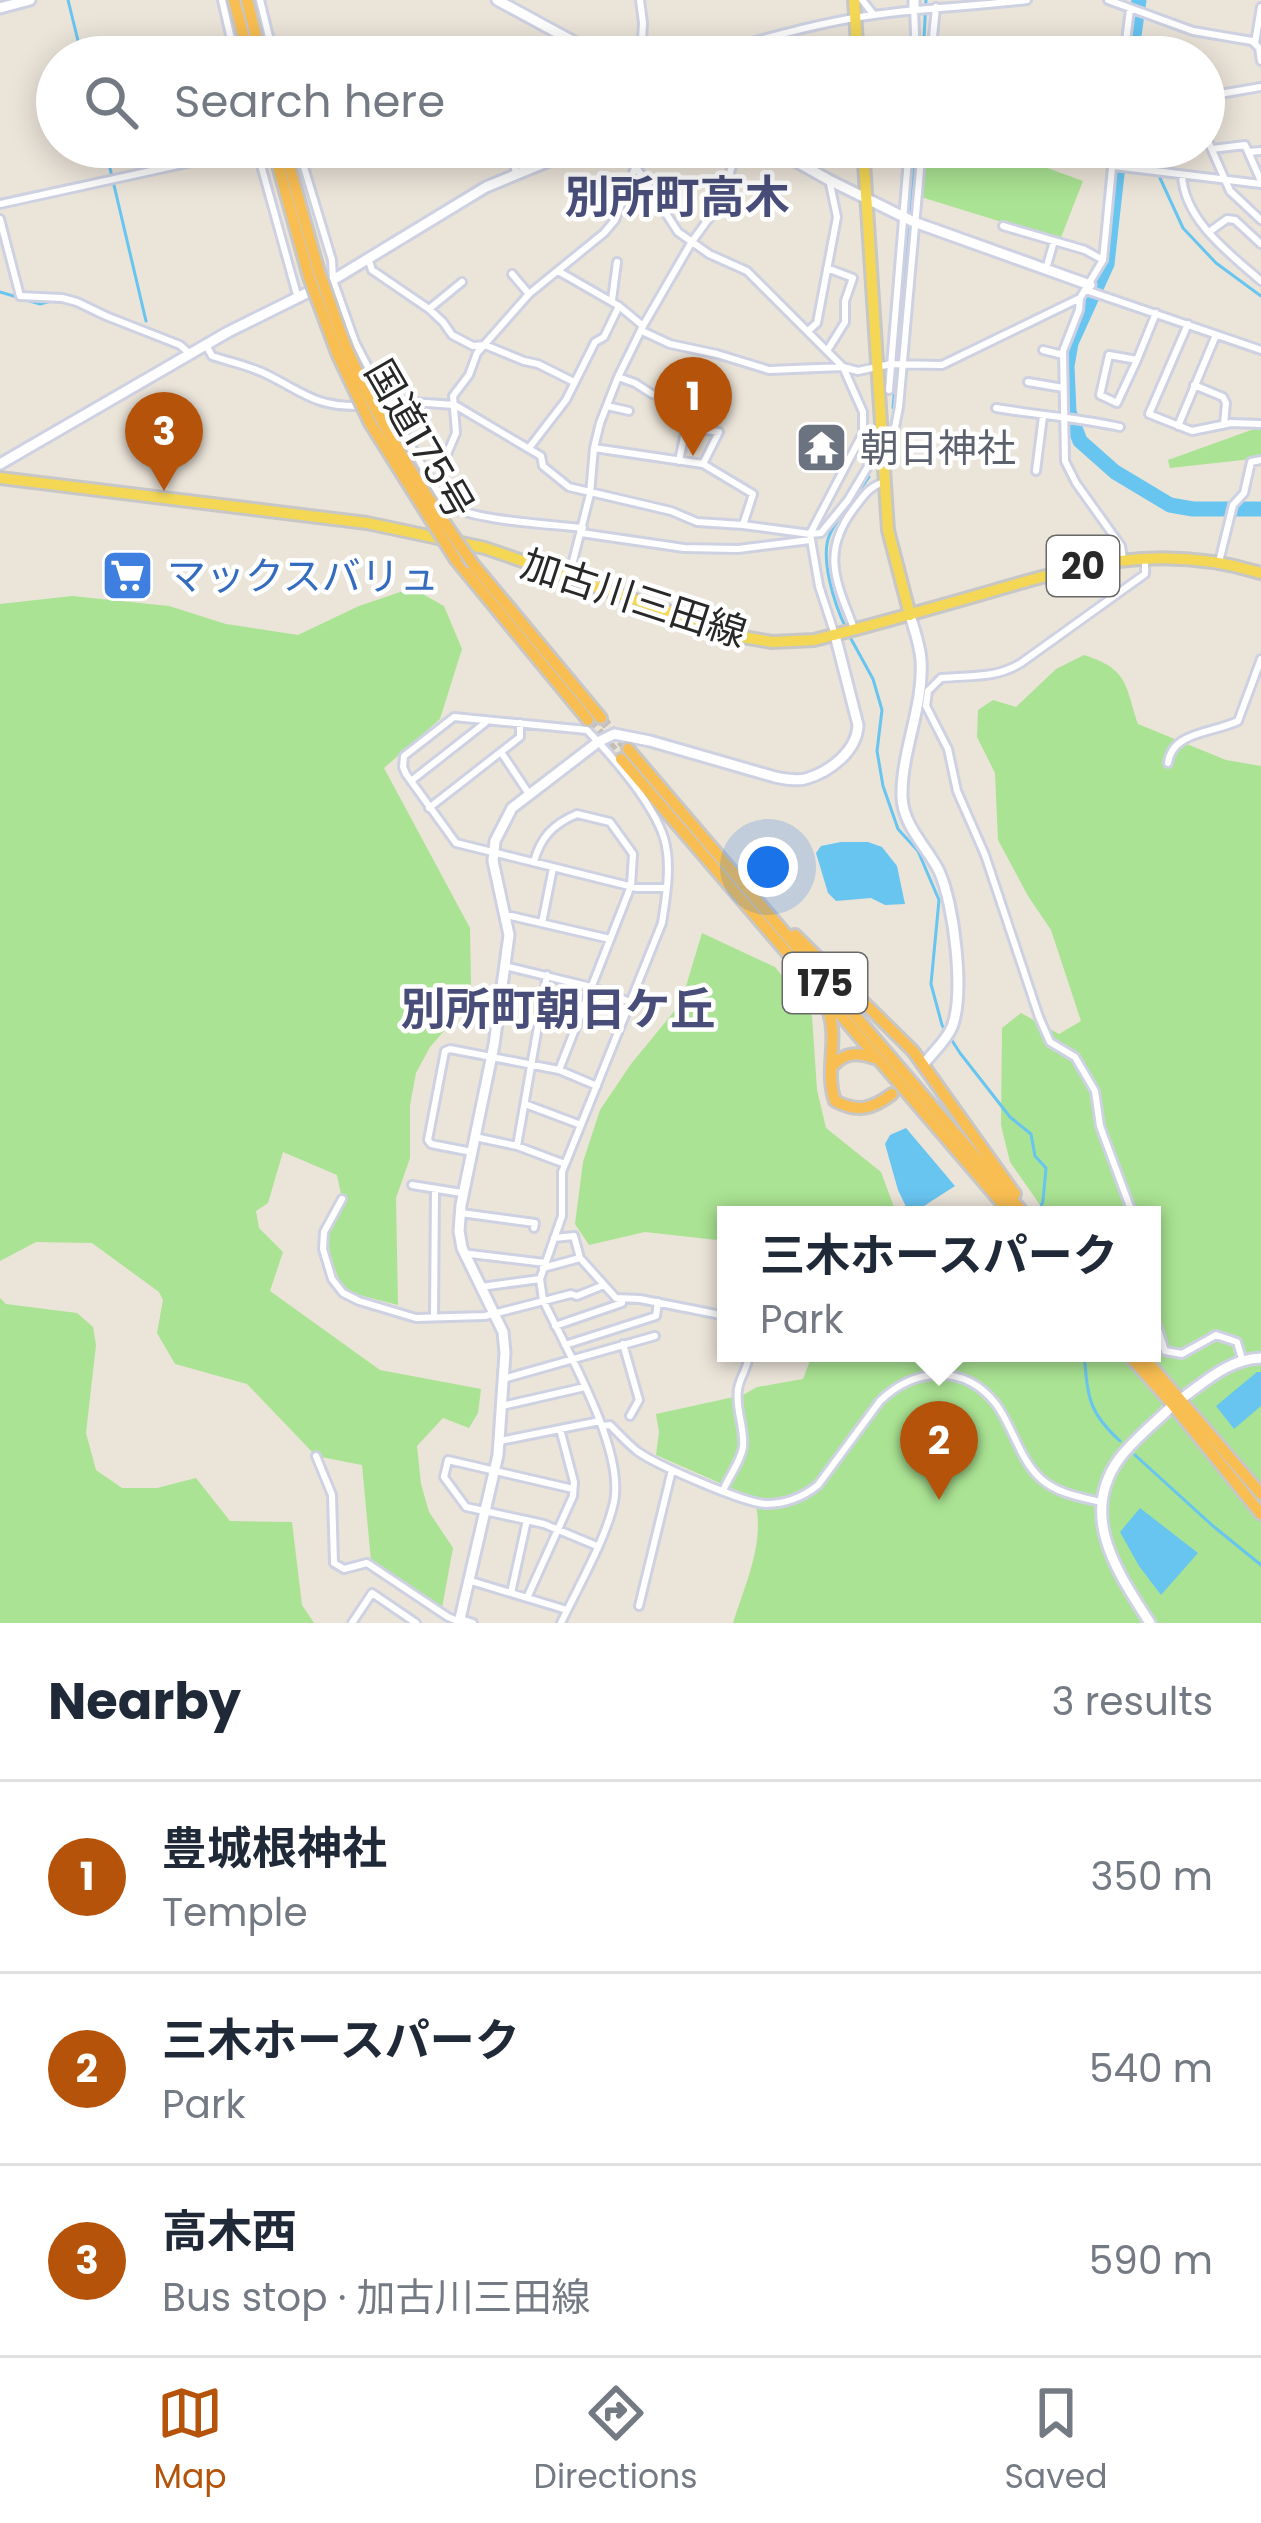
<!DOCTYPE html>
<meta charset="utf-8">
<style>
body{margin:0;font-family:Poppins,"Noto Sans JP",sans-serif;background:#f2f2f3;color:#1f2937}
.you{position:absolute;left:768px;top:867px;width:42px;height:42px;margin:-30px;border:9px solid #fff;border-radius:50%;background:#1a73e8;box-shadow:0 0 0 18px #1a73e833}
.badge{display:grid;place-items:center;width:78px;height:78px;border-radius:50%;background:#b45309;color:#fff;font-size:39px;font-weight:700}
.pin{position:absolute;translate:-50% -99px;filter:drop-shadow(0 3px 6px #0008)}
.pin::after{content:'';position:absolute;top:63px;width:42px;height:36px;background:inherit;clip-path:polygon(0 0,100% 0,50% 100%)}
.popup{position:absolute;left:717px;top:1206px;width:444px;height:156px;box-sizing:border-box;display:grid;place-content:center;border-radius:0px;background:#fff;filter:drop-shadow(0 3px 9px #0005);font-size:39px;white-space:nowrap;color:#747a83}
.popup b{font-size:45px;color:#1f2937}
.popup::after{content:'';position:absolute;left:50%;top:100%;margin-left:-24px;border:24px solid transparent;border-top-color:#fff}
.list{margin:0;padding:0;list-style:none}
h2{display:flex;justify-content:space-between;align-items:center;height:156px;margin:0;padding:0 48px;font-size:51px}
h2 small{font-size:39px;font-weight:400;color:#747a83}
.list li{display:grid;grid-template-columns:78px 1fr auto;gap:36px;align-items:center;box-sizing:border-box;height:192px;padding:0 48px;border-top:3px solid #e0e1e3}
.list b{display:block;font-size:45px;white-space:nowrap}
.list p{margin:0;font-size:39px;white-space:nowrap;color:#747a83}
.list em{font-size:39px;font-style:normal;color:#747a83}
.icon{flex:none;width:66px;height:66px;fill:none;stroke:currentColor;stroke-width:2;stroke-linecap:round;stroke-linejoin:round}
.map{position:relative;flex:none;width:1261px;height:1623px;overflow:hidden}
.search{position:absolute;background:#fff;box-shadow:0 6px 30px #0003;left:36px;right:36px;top:36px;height:132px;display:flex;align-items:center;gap:30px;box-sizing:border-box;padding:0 42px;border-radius:66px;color:#747a83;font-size:45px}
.sheet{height:732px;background:#fff}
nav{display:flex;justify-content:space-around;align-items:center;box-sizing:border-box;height:168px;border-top:3px solid #e0e1e3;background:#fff;font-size:33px;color:#747a83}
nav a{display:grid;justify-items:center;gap:6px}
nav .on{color:#b45309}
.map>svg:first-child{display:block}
</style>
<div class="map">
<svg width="1261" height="1623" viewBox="0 0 1261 1623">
<rect width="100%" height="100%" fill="#ebe4d9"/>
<!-- green -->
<path fill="#aae393" d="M925,147H990L1083,181L1060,240L921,197Z
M1254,429L1261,430V458L1170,468L1168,460Z
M412,588L444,606L462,649L440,719L384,768L470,928L471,983L464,1008L430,1047L416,1073L410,1105V1158L396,1198L398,1305L351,1293L340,1281L331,1260L328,1237L342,1199L337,1175L283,1152L268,1203L256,1211L259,1228L283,1252L270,1291L380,1370L481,1389L478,1413L469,1428L443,1418L417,1446L421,1484L429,1512L453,1548L442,1608L371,1561L362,1465L316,1456L247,1384L175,1364L157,1333L163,1300L159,1292L92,1243L36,1242L0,1261V604L72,596L169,606L226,624L298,635L359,606Z
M1084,655C1128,669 1125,684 1138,724L1226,760L1261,766V1623H733C745,1584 767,1539 754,1498L656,1455L659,1432L656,1414L743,1395L757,1387L803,1379L813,1353H1152V1215H1047L1010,1162L1001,1125L1002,1028L1021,1013L1059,1034L1081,1021L1051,930L1028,896L998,840L995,773L977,737L978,710L993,700L1016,707L1056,669Z
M702,933L775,967L799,997L812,1016L817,1090L826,1128L881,1172L897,1215H726V1241L645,1232L589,1245L575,1224L583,1162L600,1110L631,1064L681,1003Z
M0,1298L6,1304L77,1313L93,1327L96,1345L86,1433L96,1470L122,1488H157L196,1478L230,1521L292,1522L302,1605L314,1623H0Z"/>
<!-- water -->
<path fill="#68c5f0" d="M841,842H868L882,847L897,866L905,904L885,905L871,898L836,901L828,893L816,853L821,846Z
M906,1128L955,1186L910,1215L898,1190L885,1144L890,1135Z
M1257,1372H1261V1406L1234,1429L1216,1406Z
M1140,1508L1198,1553L1161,1595L1139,1566L1120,1532Z"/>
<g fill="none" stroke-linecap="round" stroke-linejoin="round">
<!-- stream -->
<path stroke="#68c5f0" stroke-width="3" d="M68,0L82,57
M923,57L926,0
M105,147L146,321
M1145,147L1155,167
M1160,178L1183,228L1216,263L1261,296
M910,215L916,147
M0,292L40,304L55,300
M893,408L909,224
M846,628C835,606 819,557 830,534C839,514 857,495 869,477
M850,637L873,679L882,710L877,751L883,786L898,829L918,851L939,900L931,984L942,1025L960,1053L1010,1117L1031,1134L1035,1156L1046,1168L1043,1201L1038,1215
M1084,1353C1088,1396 1087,1411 1120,1441
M1135,1455L1213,1526L1261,1565"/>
<!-- river -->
<path stroke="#68c5f0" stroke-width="15" d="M1131,57L1139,0
M1120,147L1107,264L1071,343L1067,366L1069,412L1080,441L1115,472L1170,505L1193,509H1261"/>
<!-- trunk-tunnel -->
<path stroke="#c4beb6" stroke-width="10" stroke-dasharray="10 5" stroke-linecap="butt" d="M601,718L628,749
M588,720L621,759"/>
<defs>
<path id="minor" d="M222,0L235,57
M260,0L274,57
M640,0L643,23L641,57
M862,0L874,15
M1108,0L1193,31L1252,41L1259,48L1261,61
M914,9L916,57
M1255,43L1261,7
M1133,55L1137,57
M696,57C751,43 804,26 860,17C915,8 971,7 1027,0
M749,57V42
M931,57L936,7
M1124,57L1130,9
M1204,94L1208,96L1261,87
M1208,96V141L1230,191L1261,220
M256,147L297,295
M298,147L332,260L333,280L355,342L388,406L443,502C468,521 549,524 583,528
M510,147L516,173
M623,147L678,232L709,254L747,271L843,367L863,412V433L810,534L819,586L835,635
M1114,147L1103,260L1080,298L1079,310L1063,351L1065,461L1076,483L1121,546L1123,559
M1212,149L1245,145L1261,181
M1248,152L1261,151
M1114,166L1261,184
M1182,175C1184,220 1230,254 1261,281
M0,204L192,162L237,147
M0,219L20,296L62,298L77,302L106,316L180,345L189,353
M1003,226L1085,250L1103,260
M1209,232L1227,219L1235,220L1261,244
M368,258L372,270L429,309L443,322L452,335L473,346L485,345L524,361L538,364L574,382
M1046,269L1054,241
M558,271L619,306L643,326
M512,274L529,294
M1086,290L1261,350
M612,300L617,262
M429,309L462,282
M1188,324L1149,414L1192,431L1231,423L1261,424
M642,331L670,344L717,354L769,370L843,367L858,371L891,364L942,365L1080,298
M808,331L817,323L837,217L830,184
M206,345L212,356C230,362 251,366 268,375C304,393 316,407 360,406
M1043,350L1063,355
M827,351L845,322V301L853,278L827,268
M1137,360L1109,355L1100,395L1117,403L1137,360L1139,355L1156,313
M618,377L635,383L652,394L687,402L686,427L679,461
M1028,382L1063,388
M1194,385L1223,397L1226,403L1224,424
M889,390L909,147
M373,404L388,406L397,401L455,405L541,456L543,466L569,487L671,511L697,522L743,525
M607,406L629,411
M996,408C1038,415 1079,418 1120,427
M1178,426L1216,335
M687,427L719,432L703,464
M893,437L899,407L922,147
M529,448L566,400L595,342L604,337L619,306
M594,448L703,464L753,494L743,525L810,534L821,533L848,500L873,458L882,454
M1036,471L1043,416
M443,502L444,461L456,433L453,396L469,375L477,353L529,294L604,233L615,220L635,168
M581,533L684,548L738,549L810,540
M1219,562L1233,505L1244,493L1251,462L1261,460
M569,577L590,494L594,448L600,423L618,377L643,326L691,243L723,199L737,147
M854,628C835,580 821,551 855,507C865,494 869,487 884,482
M501,752L529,794
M1168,763C1172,731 1214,733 1238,721L1261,659
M411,781L485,723V720
M429,808L520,737V723
M534,862C540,838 553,824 577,814L610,822L633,854L631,886L559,1070
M505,917L511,916L610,939
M542,923L553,868
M505,966L591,987L630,1002
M525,1104L581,1125
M475,1137L517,1146L565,1164
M517,1146L547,975
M472,1152L431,1144L428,1140L445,1051L450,1049L559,1070L597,1086
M412,1185L462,1193
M342,1199L324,1232L323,1249L332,1279L343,1293L359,1301L416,1318L485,1316L571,1294L577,1296L604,1285
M461,1213L535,1223L534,1228
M1133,1215L1100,1126L1095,1091L1075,1057L1050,1042L1039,1017L985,855L957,791L948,749L926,706L928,691L941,678C971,675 995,679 1021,663L1145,574V561
M554,1238L574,1236L580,1258L616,1298L640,1299L726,1316
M466,1257L470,1254L545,1263
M543,1268L580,1258
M481,1287L540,1279
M1152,1294L1156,1323L1165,1351L1182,1354L1216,1335L1237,1342L1242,1359
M434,1317L435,1189
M555,1326L622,1303V1299
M623,1344L639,1400L630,1416
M565,1345L656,1316L658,1302
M503,1379L655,1336
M502,1406L585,1387
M602,1426L610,1425C619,1434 627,1443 637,1451C656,1465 744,1503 766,1504C786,1504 803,1497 818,1485L880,1401C914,1368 964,1363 996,1404C1013,1427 1019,1458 1040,1478C1056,1493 1079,1497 1101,1502
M500,1441L600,1421
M316,1456L332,1495L334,1563L344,1569L367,1563L448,1617L460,1622
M573,1489L448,1460L444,1477L466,1507L544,1524L597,1546
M723,1491C728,1477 741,1462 743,1447C745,1428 735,1409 738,1389C740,1376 749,1367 749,1353
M471,1581L567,1610
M511,1593L527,1520
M527,1598L573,1496L574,1482L560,1429
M639,1606L672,1470
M461,1619L473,1623
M352,1623L372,1593L416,1623
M561,1623C578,1587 606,1539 614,1502C625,1449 566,1349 543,1300L540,1279L562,1216V1172L662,923C666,897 672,864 664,838C653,803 613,757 587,730L454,717L404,756L403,767L406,774L456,843L637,888H666"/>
<path id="tertiary" d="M497,0L602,57
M0,8L30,0
M914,9V0
M770,147L829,180L914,222L1090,285
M0,464L228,332L333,280L486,187L583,147
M910,615C914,629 920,645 921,660C924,707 901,751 902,797C903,826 927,847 939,871C954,904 965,993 952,1027C946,1041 933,1052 924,1064
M1181,1399C1206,1381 1229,1359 1261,1358
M459,1623L498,1455L505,1353L503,1332L462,1248L459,1231L461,1205L494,1045L509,935L493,861L495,841L512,808L598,742L614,734L650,741L775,777C785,779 795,781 805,779C830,772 857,751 858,725L835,635
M1150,1623C1118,1573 1078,1516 1119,1459C1134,1439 1156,1422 1173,1405"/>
<path id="primary" d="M854,0L858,57
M863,147L888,530L910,615
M0,478L367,523L485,548L743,637L772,642L814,640C870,626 926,610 982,594C1081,565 1158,542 1261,573"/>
<path id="trunk" d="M234,0L249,57
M247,0L261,57
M273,147L309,277
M284,147L319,272
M456,560L588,720
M473,564L601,718
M628,749L1025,1215
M621,759L1012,1215
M795,935L913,1051L1015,1194
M827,1007C840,1038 824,1070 835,1101C858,1113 872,1109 892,1094
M832,1067C844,1052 857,1052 874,1058
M1127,1353L1173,1405L1261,1514
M1140,1353L1261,1494"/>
</defs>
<!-- minor casing -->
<use href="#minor" stroke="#ced1e1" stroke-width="12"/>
<!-- tertiary casing -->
<use href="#tertiary" stroke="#ced1e1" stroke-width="15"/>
<!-- primary casing -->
<use href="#primary" stroke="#c7c7c7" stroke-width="16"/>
<!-- trunk casing -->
<use href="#trunk" stroke="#c7c7c7" stroke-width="16"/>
<!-- minor -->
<use href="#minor" stroke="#fff" stroke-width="6"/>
<!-- tertiary -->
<use href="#tertiary" stroke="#fff" stroke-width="9"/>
<!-- primary -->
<use href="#primary" stroke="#f3d755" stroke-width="10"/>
<!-- trunk -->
<use href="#trunk" stroke="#f9be52" stroke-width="10"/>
<defs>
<path id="trunk-bridge" d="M319,272C329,298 337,326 348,352C381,428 426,497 473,564
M309,277L337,353L370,423L456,560"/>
</defs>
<!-- trunk-bridge casing -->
<use href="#trunk-bridge" stroke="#c7c7c7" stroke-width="16" stroke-linecap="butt"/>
<!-- trunk-bridge -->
<use href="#trunk-bridge" stroke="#f9be52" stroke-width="10"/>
</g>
<!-- icons -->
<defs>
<symbol id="temple-square" viewBox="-11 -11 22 22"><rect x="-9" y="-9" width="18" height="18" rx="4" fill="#6b7280" stroke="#fff"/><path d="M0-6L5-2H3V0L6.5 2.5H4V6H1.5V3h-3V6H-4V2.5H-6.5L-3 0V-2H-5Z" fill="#fff"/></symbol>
<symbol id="supermarket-square" viewBox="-11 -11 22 22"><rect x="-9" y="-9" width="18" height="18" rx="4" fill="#3f7fe0" stroke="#fff"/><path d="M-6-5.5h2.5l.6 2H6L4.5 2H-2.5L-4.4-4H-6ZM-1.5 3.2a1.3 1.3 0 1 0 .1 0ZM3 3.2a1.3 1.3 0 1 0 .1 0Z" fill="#fff"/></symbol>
</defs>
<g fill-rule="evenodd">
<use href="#temple-square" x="792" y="418" width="59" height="59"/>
<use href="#supermarket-square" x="98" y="546" width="59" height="59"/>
</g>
<g text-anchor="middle" stroke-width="9" stroke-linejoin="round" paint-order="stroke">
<!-- shield labels -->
<g fill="#fff" stroke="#686868" stroke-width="3">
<rect x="1047" y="536" width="72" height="60" rx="9"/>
<rect x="783" y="953" width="84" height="60" rx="9"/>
</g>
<g font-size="36" font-weight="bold" fill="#282828">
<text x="1083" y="579">20</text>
<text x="825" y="996">175</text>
</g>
<!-- street labels -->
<g font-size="39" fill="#282828" stroke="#fff">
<text transform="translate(420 439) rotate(60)" y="14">国道175号</text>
<text transform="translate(634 598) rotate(18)" y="14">加古川三田線</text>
</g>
<!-- worship labels -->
<g font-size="39" fill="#5b616d" stroke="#fff" text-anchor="start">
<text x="860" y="462">朝日神社</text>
</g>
<!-- shop labels -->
<g font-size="39" fill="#366cbe" stroke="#fff" text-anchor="start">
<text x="167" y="590">マックスバリュ</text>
</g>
<!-- quarter labels -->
<g font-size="45" font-weight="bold" fill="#484e79" stroke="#fff">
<text x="677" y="213">別所町高木</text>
<text x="558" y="1025">別所町朝日ケ丘</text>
</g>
</g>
</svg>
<div class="you"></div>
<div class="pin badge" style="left:693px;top:456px">1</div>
<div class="pin badge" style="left:939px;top:1500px">2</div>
<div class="popup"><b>三木ホースパーク</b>Park</div>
<div class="pin badge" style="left:164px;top:491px">3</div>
<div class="search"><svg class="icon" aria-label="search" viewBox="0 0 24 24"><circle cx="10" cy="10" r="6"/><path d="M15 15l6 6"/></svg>Search here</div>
</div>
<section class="sheet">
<h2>Nearby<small>3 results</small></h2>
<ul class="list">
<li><span class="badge">1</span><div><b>豊城根神社</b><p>Temple</p></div><em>350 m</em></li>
<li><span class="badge">2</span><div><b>三木ホースパーク</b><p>Park</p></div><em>540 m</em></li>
<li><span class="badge">3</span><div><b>高木西</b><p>Bus stop · 加古川三田線</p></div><em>590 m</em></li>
</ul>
</section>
<nav>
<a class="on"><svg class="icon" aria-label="map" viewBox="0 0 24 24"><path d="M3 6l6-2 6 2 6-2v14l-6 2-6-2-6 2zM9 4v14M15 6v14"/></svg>Map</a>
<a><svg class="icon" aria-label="directions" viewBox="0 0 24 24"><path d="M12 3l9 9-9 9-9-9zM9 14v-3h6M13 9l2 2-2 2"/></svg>Directions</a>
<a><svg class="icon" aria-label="saved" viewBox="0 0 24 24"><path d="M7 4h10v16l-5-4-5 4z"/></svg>Saved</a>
</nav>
